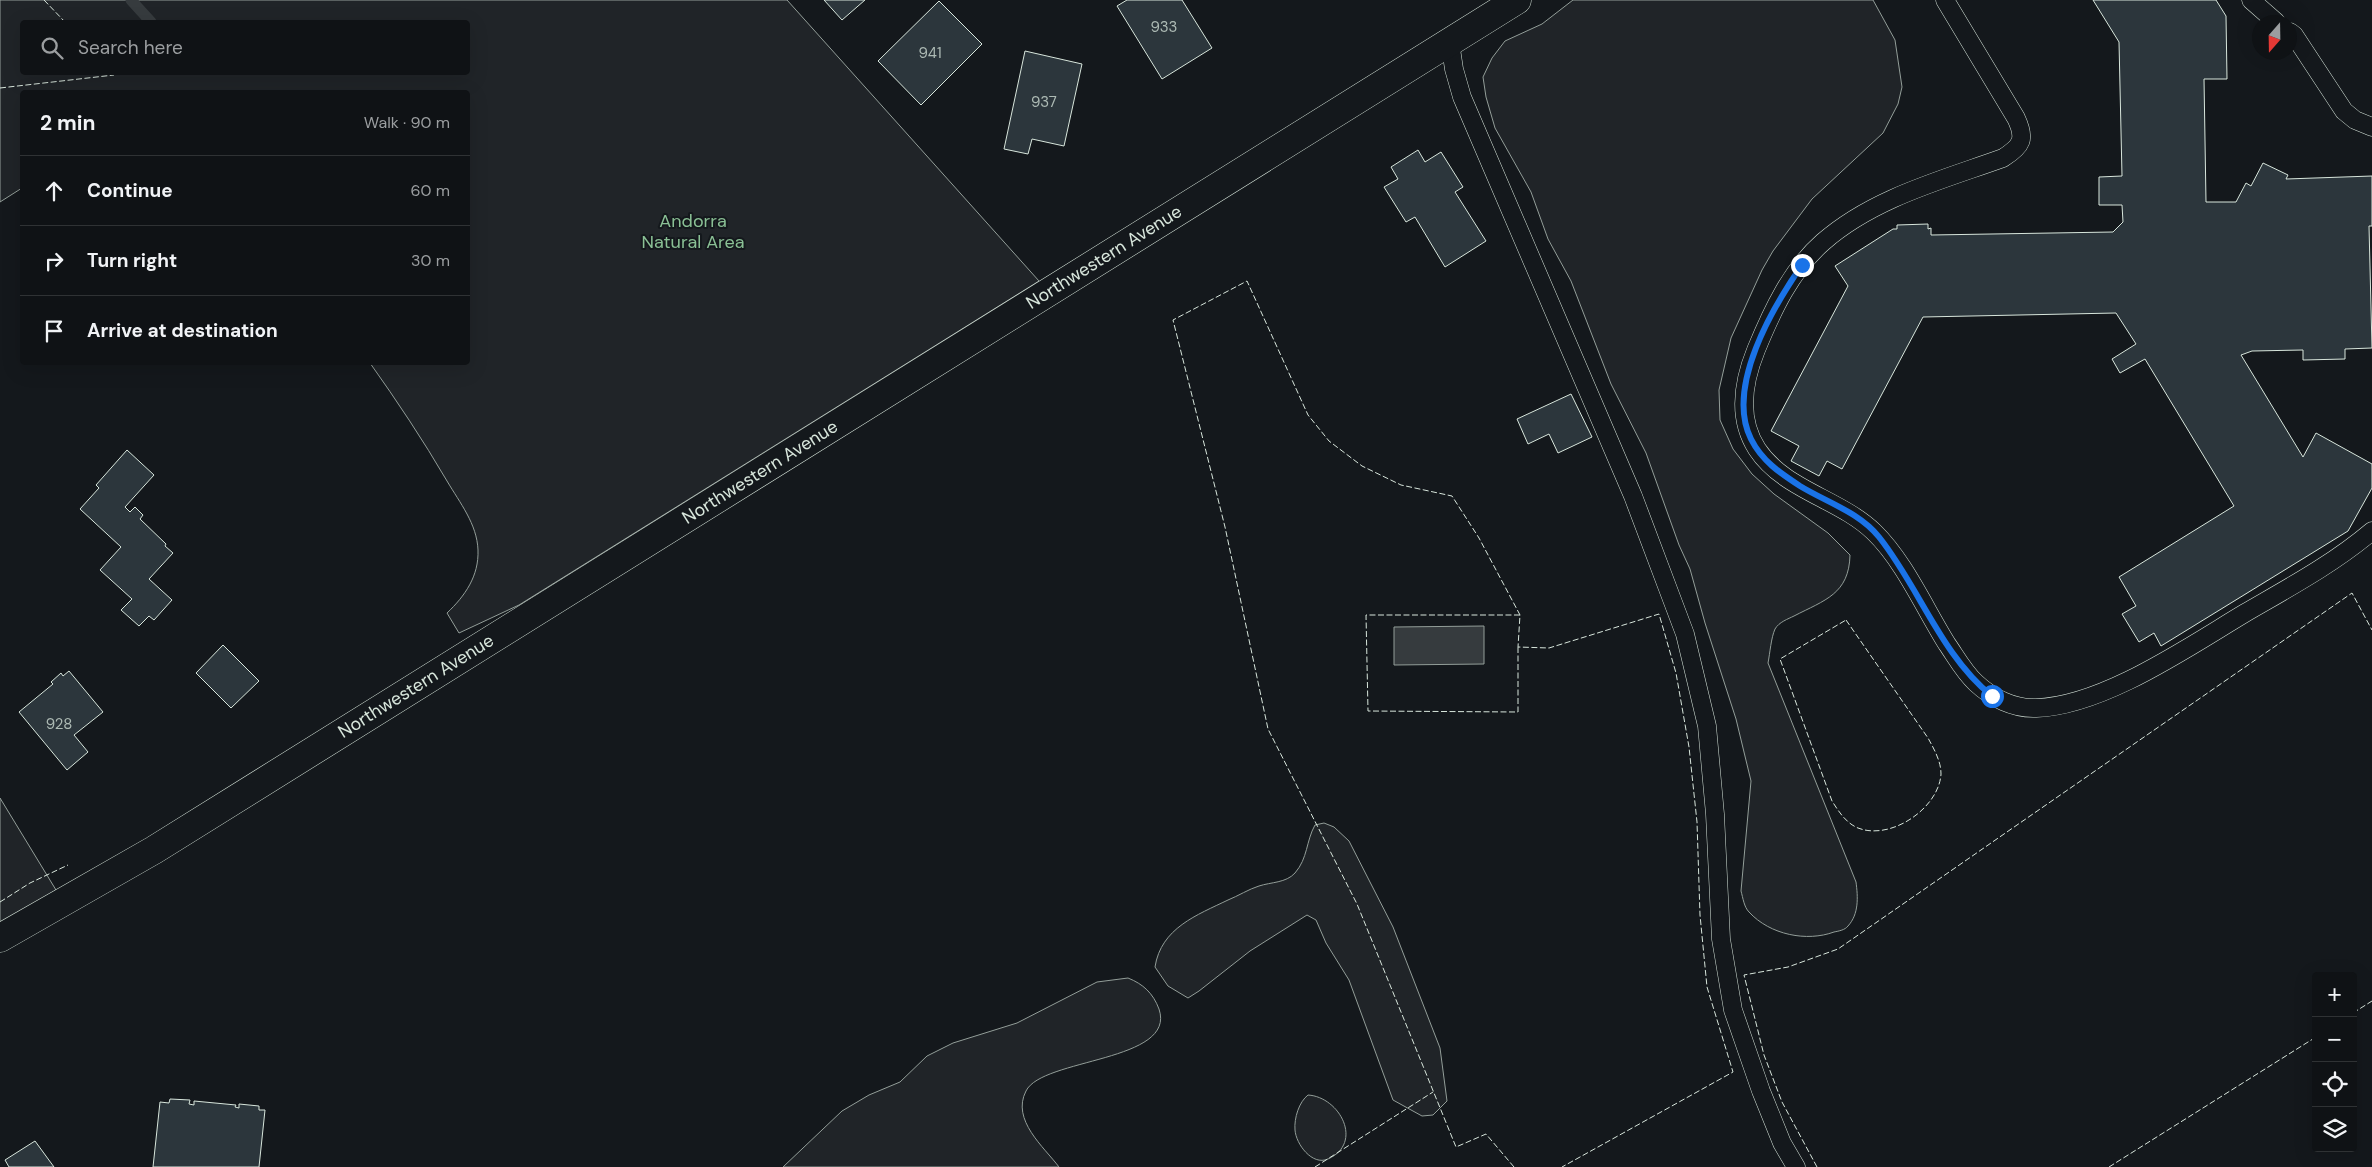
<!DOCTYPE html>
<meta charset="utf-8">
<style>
body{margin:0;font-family:"DM Sans",sans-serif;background:#1d2022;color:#f1f3f6}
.controls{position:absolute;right:15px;bottom:15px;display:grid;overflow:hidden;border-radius:5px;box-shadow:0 5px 20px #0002}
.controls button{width:45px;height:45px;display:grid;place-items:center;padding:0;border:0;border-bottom:1px solid #2f3234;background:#0f1215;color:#f1f3f6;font:25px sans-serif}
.compass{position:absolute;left:2252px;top:15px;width:45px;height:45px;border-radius:50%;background:#0f1215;box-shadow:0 5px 20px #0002;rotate:200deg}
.stop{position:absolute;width:15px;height:15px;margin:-11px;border:4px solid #1a73e8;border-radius:50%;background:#fff}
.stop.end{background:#1a73e8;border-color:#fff;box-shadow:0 1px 5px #0008}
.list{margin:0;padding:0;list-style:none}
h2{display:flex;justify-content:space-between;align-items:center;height:65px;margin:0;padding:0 20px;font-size:21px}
h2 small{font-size:16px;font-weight:400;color:#9b9ea0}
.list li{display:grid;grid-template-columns:32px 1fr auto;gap:15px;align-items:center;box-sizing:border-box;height:70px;padding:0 20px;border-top:1px solid #2f3234}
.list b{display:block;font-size:19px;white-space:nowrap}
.list em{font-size:16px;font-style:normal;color:#9b9ea0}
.icon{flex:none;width:28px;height:28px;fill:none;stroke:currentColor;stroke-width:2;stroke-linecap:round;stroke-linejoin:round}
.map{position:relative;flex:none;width:2372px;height:1167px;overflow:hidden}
.search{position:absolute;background:#0f1215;box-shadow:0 5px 20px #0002;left:20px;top:20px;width:450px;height:55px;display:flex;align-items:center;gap:12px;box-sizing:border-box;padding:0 18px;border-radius:5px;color:#9b9ea0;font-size:19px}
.panel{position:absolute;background:#0f1215;box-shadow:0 5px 20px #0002;left:20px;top:90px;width:450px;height:275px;border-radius:5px}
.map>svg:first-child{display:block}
</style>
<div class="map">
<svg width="2372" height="1167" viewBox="0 0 2372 1167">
<rect width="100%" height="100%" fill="#14181c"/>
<!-- green -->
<path fill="#202428" stroke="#939e99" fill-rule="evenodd" d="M0,0H787L1039,281L519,605L459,633L447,613C465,596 479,576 478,550C477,524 460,503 447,481C423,440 397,401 370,363L468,362V92H22V188L0,202ZM22,22H468V72H22Z
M1573,0H1873L1895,40L1902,87L1898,104L1883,133L1812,199L1773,251L1762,270L1731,338L1719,390L1720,420L1733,449L1752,474L1774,494L1828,533L1850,555C1849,594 1825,600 1794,616C1788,619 1779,622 1775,629C1771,638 1770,653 1768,663L1856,882C1858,897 1859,914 1848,926C1845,930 1839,931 1834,932C1807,942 1770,935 1749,912C1744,907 1743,898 1741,891L1751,781L1736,719L1705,623L1690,569L1679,545L1646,453L1611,384L1571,281L1548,239L1531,192L1495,128L1486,97L1483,77L1492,58L1505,41L1542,24Z
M0,798L56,890L0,924Z
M1324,823L1334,827L1349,841L1393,927L1440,1048L1447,1101L1433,1115L1422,1116L1393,1100L1349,980L1326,943L1316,920L1307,915L1250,951L1199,991L1188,998L1168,986L1155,967C1161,928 1197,915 1228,900C1238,896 1249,889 1259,886C1271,882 1286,883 1295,873C1308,858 1306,841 1315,825Z
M1128,978C1143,984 1153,993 1159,1009C1177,1062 1042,1058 1026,1091C1011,1120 1044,1147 1059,1167H783L842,1111L869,1095L900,1082L927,1056L953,1043L1017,1023L1097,982Z
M1308,1095C1340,1097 1364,1143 1328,1159C1312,1166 1296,1144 1295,1130C1294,1118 1299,1102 1308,1095Z"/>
<!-- water -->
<path fill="#363b3e" stroke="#939e99" d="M1484,626V664L1394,665V627Z"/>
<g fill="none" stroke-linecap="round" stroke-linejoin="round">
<!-- stream -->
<path stroke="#363b3e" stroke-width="11" d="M131,0L151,22"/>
</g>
<!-- building -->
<path fill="#2c363c" stroke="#d8e6dc" d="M824,0H865L842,20Z
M1127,0H1182L1212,48L1162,79L1117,6Z
M2093,0H2216L2226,16L2227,79H2204L2206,202H2236L2246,183L2251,186L2263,163L2288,175L2286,179L2372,176V226H2369L2372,348L2345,349V359L2303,360V350L2252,351L2241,355L2303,457L2316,433L2372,464V488L2348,531L2161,646L2154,633L2139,642L2122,614L2136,606L2119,577L2234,506L2145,359L2120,373L2112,359L2136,344L2116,313L1923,317L1842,469L1827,461L1819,476L1791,461L1799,446L1771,431L1848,286L1835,266L1893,229H1897V225L1928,224V229L1931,228V235L2113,232L2123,222L2122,205H2099V177L2122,176L2119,42Z
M939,1L982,44L921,105L878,61Z
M1025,51L1082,64L1064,146L1032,139L1028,154L1004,149Z
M1418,150L1425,162L1441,152L1463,187L1455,192L1486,241L1445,267L1415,217L1406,222L1384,187L1398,179L1391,167Z
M1571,394L1592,437L1558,453L1549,434L1528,444L1517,419Z
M127,450L154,475L125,507L130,512L135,507L143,515L140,519L166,544L165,546L173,553L149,579L172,600L154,620L149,616L139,626L121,610L132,599L100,570L121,547L80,509L99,488L96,485Z
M223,645L259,681L231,708L196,673Z
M69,671L103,712L74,735L88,752L67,770L19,712L53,684L51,682L61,673L63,676Z
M170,1099L190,1100L189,1104L194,1105V1101L236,1105L235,1107L239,1108V1104L259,1106V1110H265L259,1167H153L160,1102L169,1103Z
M35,1141L54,1167H9L5,1160Z"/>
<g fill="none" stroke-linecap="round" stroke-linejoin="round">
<defs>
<path id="lane" d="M1945,0L2016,118C2026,139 2022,146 2003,158C1942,180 1873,198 1823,242C1791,270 1772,311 1756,350C1743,382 1737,418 1757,449C1784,490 1840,499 1874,532C1904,561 1925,609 1947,644C1956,657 1964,672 1976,683C1992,698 2014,709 2036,708C2103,706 2188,647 2245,613C2288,588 2333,564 2372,531
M2251,0L2276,22
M2290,32L2294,35L2344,111L2355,120L2372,127
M1450,42L1454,69L1462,97L1633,496L1685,634L1707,726L1715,814L1721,939L1733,1010L1761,1091L1782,1143L1796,1167"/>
<path id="street" d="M0,938L154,850L1517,0"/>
</defs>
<!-- lane casing -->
<use href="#lane" stroke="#d8e6dc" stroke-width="19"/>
<!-- street casing -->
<use href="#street" stroke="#d8e6dc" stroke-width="29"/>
<!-- lane -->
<use href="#lane" stroke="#14181c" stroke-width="18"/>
<!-- street -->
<use href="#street" stroke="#14181c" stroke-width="28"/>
<!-- fence -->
<path stroke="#d8e6dc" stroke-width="1" stroke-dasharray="6 2.5" stroke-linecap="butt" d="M44,0L65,22
M0,88L114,75L111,72
M1846,620L1928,738C1934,749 1941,761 1941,774C1939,808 1891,841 1858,828C1846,823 1839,812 1832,801L1780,659Z
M1518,647V712L1368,711L1366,615H1520
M0,902L30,883L68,865
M2353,1013L2372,1001
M1315,1167L1433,1092
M1514,1167L1486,1134L1456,1147L1357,904L1268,729L1225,527L1173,320L1247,281L1308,415L1329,441L1362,466L1401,485L1452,496L1479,538L1520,615L1518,647L1549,648L1659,614L1676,673L1689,747L1697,822L1700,915L1707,987L1733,1072L1562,1167
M1817,1167L1782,1102L1764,1055L1744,975L1788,967L1838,949L2352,593L2372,630
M2109,1167L2316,1037"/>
</g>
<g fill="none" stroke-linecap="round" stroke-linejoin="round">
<!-- route -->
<path stroke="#1a73e8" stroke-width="6" d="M1802,265C1773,307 1725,387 1751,439C1762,461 1780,473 1800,486C1826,502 1859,512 1879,537C1919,587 1941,655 1992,696"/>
</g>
<g text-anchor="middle" stroke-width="4" stroke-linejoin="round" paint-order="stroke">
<!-- number labels -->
<g font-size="15" fill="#adbab4">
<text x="1164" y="32">933</text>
<text x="930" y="58">941</text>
<text x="1044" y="107">937</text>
<text x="59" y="729">928</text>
</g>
<!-- park labels -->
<g font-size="18" fill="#8ac095" stroke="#14181c">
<text x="693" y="227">Andorra<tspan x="693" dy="21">Natural Area</tspan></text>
</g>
<!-- street labels -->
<g font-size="18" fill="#d8e6dc" stroke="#14181c">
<text transform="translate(1104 257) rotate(-32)" y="6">Northwestern Avenue</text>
<text transform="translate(760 472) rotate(-32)" y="6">Northwestern Avenue</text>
<text transform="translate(416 686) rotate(-32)" y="6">Northwestern Avenue</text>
</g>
</g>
</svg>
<div class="controls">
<button>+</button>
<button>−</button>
<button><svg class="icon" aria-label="locate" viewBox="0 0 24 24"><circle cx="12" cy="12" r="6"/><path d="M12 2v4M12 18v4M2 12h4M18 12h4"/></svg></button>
<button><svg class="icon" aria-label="layers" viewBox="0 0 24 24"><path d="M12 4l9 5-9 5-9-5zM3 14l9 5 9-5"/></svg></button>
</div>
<svg class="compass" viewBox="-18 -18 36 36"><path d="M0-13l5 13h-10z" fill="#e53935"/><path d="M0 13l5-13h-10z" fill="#9b9ea0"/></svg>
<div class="stop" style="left:1992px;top:696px"></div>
<div class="stop end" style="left:1802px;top:265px"></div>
<div class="search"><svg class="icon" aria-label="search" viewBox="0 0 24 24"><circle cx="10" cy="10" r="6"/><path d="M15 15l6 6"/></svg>Search here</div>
<section class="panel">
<h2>2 min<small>Walk · 90 m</small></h2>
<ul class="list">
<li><svg class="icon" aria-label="ahead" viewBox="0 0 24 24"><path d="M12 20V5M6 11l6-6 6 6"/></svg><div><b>Continue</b></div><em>60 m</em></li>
<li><svg class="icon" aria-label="right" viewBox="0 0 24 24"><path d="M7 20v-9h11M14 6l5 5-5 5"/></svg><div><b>Turn right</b></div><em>30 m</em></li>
<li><svg class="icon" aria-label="arrive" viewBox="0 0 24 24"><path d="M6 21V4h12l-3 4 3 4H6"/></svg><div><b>Arrive at destination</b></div></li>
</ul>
</section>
</div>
